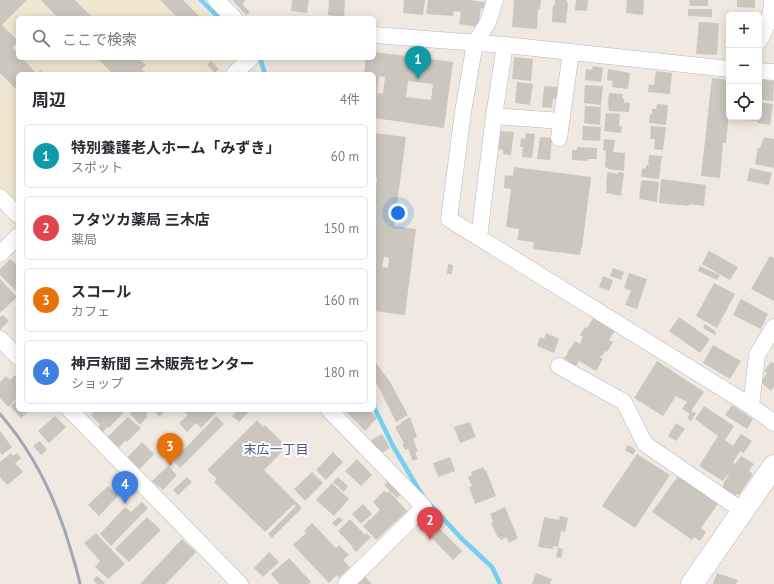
<!DOCTYPE html>
<html lang="ja">
<meta charset="utf-8">
<style>
body{margin:0;font-family:"PT Sans","Noto Sans JP",sans-serif;background:#f2f2f3;color:#2b2b33}
.controls{position:absolute;right:12px;top:12px;display:grid;overflow:hidden;border-radius:6px;box-shadow:0 2px 10px #0003}
.controls button{width:36px;height:36px;display:grid;place-items:center;padding:0;border:0;border-bottom:1px solid #e1e1e2;background:#fff;color:#2b2b33;font:20px sans-serif}
.you{position:absolute;left:398px;top:213px;width:14px;height:14px;margin:-10px;border:3px solid #fff;border-radius:50%;background:#1a73e8;box-shadow:0 0 0 6px #1a73e833}
.badge{display:grid;place-items:center;width:26px;height:26px;border-radius:50%;background:#1a73e8;color:#fff;font-size:13px;font-weight:700}
.pin{position:absolute;translate:-50% -33px;filter:drop-shadow(0 1px 2px #0008)}
.pin::after{content:'';position:absolute;top:21px;width:14px;height:12px;background:inherit;clip-path:polygon(0 0,100% 0,50% 100%)}
.list{margin:0;padding:0;list-style:none}
h2{display:flex;justify-content:space-between;align-items:center;height:52px;margin:0;padding:0 16px;font-size:17px}
h2 small{font-size:13px;font-weight:400;color:#7c7c81}
.list li{display:grid;grid-template-columns:26px 1fr auto;gap:12px;align-items:center;box-sizing:border-box;height:64px;margin:0 8px 8px;padding:0 8px;border:1px solid #e1e1e2;border-radius:6px}
.list b{display:block;font-size:15px;white-space:nowrap}
.list p{margin:0;font-size:13px;white-space:nowrap;color:#7c7c81}
.list em{font-size:13px;font-style:normal;color:#7c7c81}
.icon{flex:none;width:22px;height:22px;fill:none;stroke:currentColor;stroke-width:2;stroke-linecap:round;stroke-linejoin:round}
.map{position:relative;flex:none;width:774px;height:584px;overflow:hidden}
.search{position:absolute;background:#fff;box-shadow:0 2px 10px #0003;left:16px;top:16px;width:360px;height:44px;display:flex;align-items:center;gap:10px;box-sizing:border-box;padding:0 14px;border-radius:6px;color:#7c7c81;font-size:15px}
.panel{position:absolute;background:#fff;box-shadow:0 2px 10px #0003;left:16px;top:72px;width:360px;height:340px;border-radius:6px}
.map>svg:first-child{display:block}
</style>
<div class="map">
<svg width="774" height="584" viewBox="0 0 774 584">
<rect width="100%" height="100%" fill="#efe9e1"/>
<!-- education -->
<path fill="#f0e6d1" d="M0,0H193L210,18H18V58H236L220,74H18V206L0,188Z"/>
<g fill="none" stroke-linecap="round" stroke-linejoin="round">
<!-- stream -->
<path stroke="#75cff0" stroke-width="4.5" d="M201,0L219,18
M260,58L265,74
M374,407L393,446L422,495
M428,502L461,538L492,567L500,584"/>
</g>
<!-- building -->
<path fill="#cbc7bf" fill-rule="evenodd" d="M0,0H27L2,25L18,41L12,48L18,54V58H22L37,74L40,70L44,74H18V91L0,73Z
M41,0H75L93,18H58Z
M160,0H183L201,18H178Z
M234,0H246L242,4L250,12L246,15L233,1Z
M292,0H309L307,13L291,11Z
M329,0H345L344,17L328,15Z
M404,0H425L423,15L403,13Z
M428,0H468L485,2L484,9L481,8L478,27L459,24L461,12L454,11L453,16L426,14Z
M514,0H541L540,9H538L537,29L512,27Z
M555,0H567V3H568L566,23L552,22L553,5L555,6Z
M576,0H588L587,11L575,10Z
M627,0H644L643,15L626,13Z
M689,0H708V6H690Z
M737,0H755V8L737,7Z
M688,9H712V17L688,16Z
M699,22L719,23L717,55L696,54Z
M374,52L453,62L444,128L374,118V74H364L366,58H374ZM379,76L385,77L383,94L377,93ZM408,81L433,84L431,100L406,97Z
M514,57L533,59L531,81L512,79Z
M97,58H139L146,65L142,69L146,74H113Z
M211,61L219,69L215,73L207,65Z
M593,66L603,68L601,82L585,80L586,69L592,70Z
M608,69L630,73L628,89L612,87L613,81L607,80Z
M656,71L672,73L670,94L648,92L649,84L654,85Z
M712,78L729,80V112L726,143H723L720,178L701,176Z
M759,79L774,81L773,101L759,100Z
M517,82L533,84L530,105L515,103Z
M585,85L603,86L601,105L584,103Z
M544,86L558,87L557,99H553L552,108L542,107Z
M609,93L623,94L622,98L624,99V102L630,103L629,112L609,111L608,102Z
M759,102L773,104L770,125L758,123L757,121L744,120V117H759Z
M657,104L668,105L666,125L649,123L650,114L652,115V109H656Z
M585,106L601,107L600,125L584,123Z
M606,113L620,114L619,126H622L621,133L604,131Z
M583,126L601,127L600,141L582,140Z
M651,126L666,127L663,150L654,149L655,139H650Z
M499,131L514,132L511,155L503,154V150L497,149Z
M374,133L406,137L394,226L416,229L405,315L374,311V188H376L377,178H374ZM384,257L389,258L388,268L382,267Z
M526,133L535,134L532,158L522,157L523,147H520L521,138L525,139Z
M540,137L552,138L550,160L537,159Z
M764,137L774,139V168L755,164L758,148H760Z
M604,139L615,140L613,152L625,153L624,171L608,169V168L605,167L606,151L603,150Z
M577,147L597,148V159H588L587,161L572,160V150H577Z
M649,155L662,156L659,179L641,177L642,169L646,168V165H649V164L648,163Z
M514,167L591,177L582,248H581L580,255L533,249L534,242L517,240L519,229L506,227L511,189L504,188L505,175L513,176Z
M750,168L772,173L769,185L747,181Z
M608,172L618,174V172L624,173L621,196L606,193L607,185H606L607,174Z
M661,179L706,185L704,206L689,204V206L659,203Z
M644,180L659,182L657,202L639,199L641,181Z
M709,251L738,267L730,280L702,264Z
M770,256L774,258V301L751,289Z
M10,259L18,266L17,292L0,275V269Z
M448,264L453,265L452,274H447Z
M700,266L720,275L717,280L698,271Z
M613,268L624,272L621,280L610,276Z
M629,273L647,279L637,309L625,305L631,291L624,288Z
M603,276L613,280L609,291L599,287Z
M0,279L17,297L1,312L0,311Z
M714,283L735,294L717,328L696,316Z
M741,299L768,314L761,329L733,315Z
M3,315L9,321L0,330V317Z
M595,315L616,329L609,340L613,342L607,352L605,351L602,356H599L603,359L596,371L579,361L575,367L564,358L568,354L567,353L575,341L582,345L580,343L583,337L580,335L585,327L587,328Z
M679,317L710,339L700,353L669,331Z
M705,324L714,330L716,333L715,335L703,328Z
M546,333L559,339L554,353L537,346L540,337L544,339Z
M713,345L741,361L730,379L703,363Z
M374,360L390,382L408,415L396,422L374,378Z
M657,361L704,392L691,411L696,413L691,421L687,418L690,414L682,409L687,402L676,396L663,416L634,398Z
M771,362L774,363V386L771,391L761,382L767,373L764,371Z
M15,375L18,379V397L8,407L0,398V382L6,376L10,380Z
M18,399V410H30L21,418L10,406Z
M732,405L753,419L747,429L725,415Z
M704,406L734,426L725,440L733,446L741,434L752,441L744,453L740,451L733,463L735,464L741,456L754,464L749,471L753,474L739,495L737,494L735,497L722,488L724,485L723,484L729,474V473L723,481L699,466L718,436L695,419Z
M96,410H120L123,413L109,428L107,427L103,432L98,428L100,425L91,415Z
M134,410H149L146,414L148,416L140,425L130,414Z
M153,410H166L160,417Z
M183,410H214L216,413L201,428L196,423L187,432L179,423L188,415Z
M238,410H250L239,422L232,416Z
M344,410H371L370,411L377,418L365,431Z
M55,416L66,427L49,443L38,431Z
M216,416L224,424L180,468L173,461Z
M128,417L141,428L127,442L126,440L117,449L106,438Z
M410,417L417,437L413,439L418,451L415,452L418,459L413,461L408,449L405,450L402,444H404L395,427L401,424V422Z
M257,420L263,427L265,425L286,446L283,449L284,450L264,470L302,508L272,538L268,534L296,506L294,504L265,532L214,482L217,479L207,470Z
M470,422L476,437L460,443L454,427Z
M676,423L685,429L676,441L668,436Z
M0,431L12,447L2,455L0,452Z
M382,434L390,448L379,455L371,440Z
M40,441L47,450L41,455L33,446Z
M142,442L154,454L138,471L126,459Z
M628,445L636,450L633,455L625,450Z
M333,452L343,462L326,480L316,470Z
M11,453L13,456L17,453L21,458L15,463L23,472L7,485L0,477V462Z
M637,454L670,475L635,528L602,506Z
M450,457L455,471L438,477L433,463Z
M357,459L372,475L361,486L345,471Z
M168,466L177,475L163,490L152,481Z
M483,467L485,471L486,470L496,496L475,504L469,487L472,486L468,477L472,475L471,472Z
M312,472L323,483L305,501L294,489Z
M678,476L718,504L701,528L706,532L700,541L694,537L692,540L652,512Z
M187,477L192,482L178,495L173,490Z
M338,477L348,486L344,492L333,482Z
M389,480L402,493L397,498L384,485Z
M332,483L349,499L334,516L316,500Z
M108,486L118,496L99,516L88,505Z
M384,491L387,493L389,491L407,511L376,540L363,526L380,510L373,502Z
M142,502L148,508L111,546L100,534L125,507L131,512Z
M363,504L372,514L361,524L352,514Z
M505,507L518,538L509,543L506,537L501,540L500,537L498,538L491,523L493,522L490,514Z
M560,516L568,518L565,532L561,531L558,547L553,546V549L538,547L544,517L559,520Z
M147,517L161,530L129,562L115,549Z
M339,517L343,520L336,527L332,523Z
M350,519L365,535L366,533L371,537L356,552L352,548L353,547L338,531Z
M312,523L336,548L339,545L349,555L343,560L350,567L339,578L337,575L329,583L293,545L306,533L304,531Z
M437,526L462,551L453,560L428,534Z
M96,533L125,564L108,579L95,567L100,561L84,543Z
M182,539L196,552L166,584H140Z
M558,548L563,549L561,558L556,557Z
M269,552L279,562L263,577L254,568Z
M289,558L311,582L309,584H279L271,574Z
M536,573L552,579L550,584H532Z
M717,573L738,580L736,584H713Z
M363,574L372,584H354Z
M97,576L105,583L104,584H97L93,580Z"/>
<g fill="none" stroke-linecap="round" stroke-linejoin="round">
<defs>
<path id="street" d="M216,0L234,18
M495,0L488,22L475,43L463,112L449,219L751,406L774,423
M374,35L505,45L729,69
M759,41C766,29 772,13 772,0
M759,71L774,72
M234,74L251,58
M494,116L561,121
M559,138L571,52
M0,197L18,215
M479,237L494,116L505,45
M0,254L18,236
M0,339L18,357
M559,366L624,402L645,444L743,511
M751,406L757,355L774,327
M70,410L240,584
M329,410L424,507L346,584"/>
<path id="secondary" d="M692,584L774,466"/>
</defs>
<!-- street casing -->
<use href="#street" stroke="#b4b7c1" stroke-width="17"/>
<!-- secondary casing -->
<use href="#secondary" stroke="#b4b7c1" stroke-width="23"/>
<!-- street -->
<use href="#street" stroke="#fff" stroke-width="16"/>
<!-- secondary -->
<use href="#secondary" stroke="#fff" stroke-width="22"/>
<!-- rail -->
<path stroke="#a3a6b8" stroke-width="3" d="M0,414C34,453 58,504 72,554C75,564 78,574 80,584"/>
</g>
<g text-anchor="middle" stroke-width="4" stroke-linejoin="round" paint-order="stroke">
<!-- neighbourhood labels -->
<g font-size="13" fill="#4d5680" stroke="#fff">
<text x="276" y="454">末広一丁目</text>
</g>
</g>
</svg>
<div class="controls">
<button>+</button>
<button>−</button>
<button><svg class="icon" aria-label="locate" viewBox="0 0 24 24"><circle cx="12" cy="12" r="6"/><path d="M12 2v4M12 18v4M2 12h4M18 12h4"/></svg></button>
</div>
<div class="you"></div>
<div class="pin badge" style="left:418px;top:79px;background:#0f9aa8">1</div>
<div class="pin badge" style="left:430px;top:540px;background:#e0444e">2</div>
<div class="pin badge" style="left:170px;top:466px;background:#e8710a">3</div>
<div class="pin badge" style="left:125px;top:504px;background:#3f7fe0">4</div>
<div class="search"><svg class="icon" aria-label="search" viewBox="0 0 24 24"><circle cx="10" cy="10" r="6"/><path d="M15 15l6 6"/></svg>ここで検索</div>
<section class="panel">
<h2>周辺<small>4件</small></h2>
<ul class="list">
<li><span class="badge" style="background:#0f9aa8">1</span><div><b>特別養護老人ホーム「みずき」</b><p>スポット</p></div><em>60 m</em></li>
<li><span class="badge" style="background:#e0444e">2</span><div><b>フタツカ薬局 三木店</b><p>薬局</p></div><em>150 m</em></li>
<li><span class="badge" style="background:#e8710a">3</span><div><b>スコール</b><p>カフェ</p></div><em>160 m</em></li>
<li><span class="badge" style="background:#3f7fe0">4</span><div><b>神戸新聞 三木販売センター</b><p>ショップ</p></div><em>180 m</em></li>
</ul>
</section>
</div>
